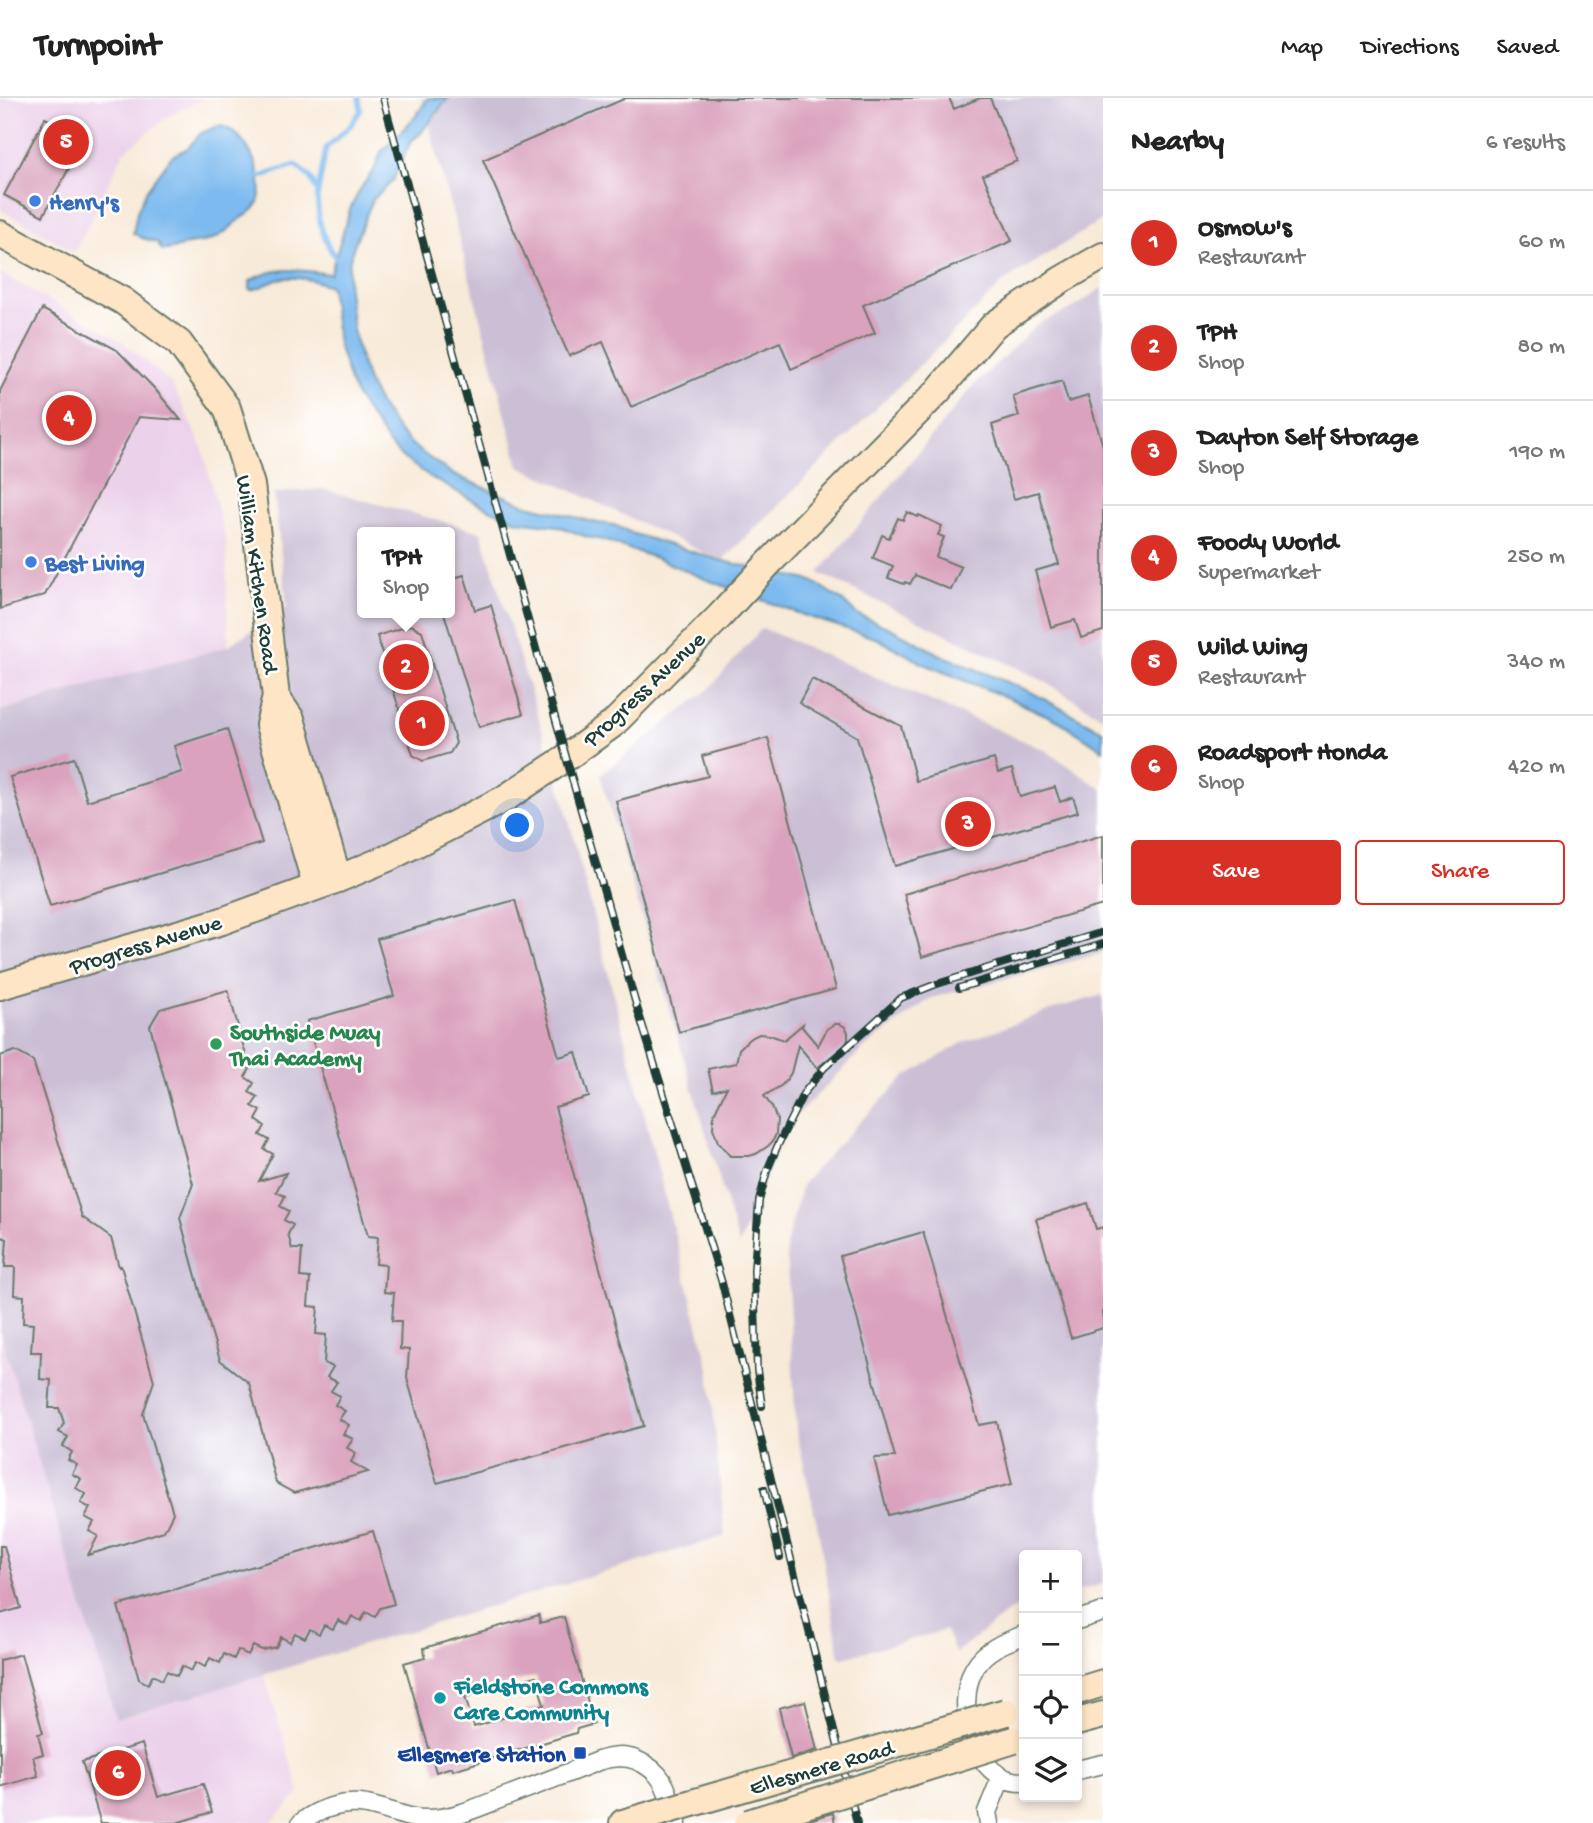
<!DOCTYPE html>
<meta charset="utf-8">
<style>
body{margin:0;font-family:"Gochi Hand",sans-serif;background:#f6f6f6;color:#222}
.controls{position:absolute;right:21px;bottom:21px;display:grid;overflow:hidden;border-radius:7px;box-shadow:0 4px 10px #0003}
.controls button{width:63px;height:63px;display:grid;place-items:center;padding:0;border:0;border-bottom:2px solid #e0e0e0;background:#fff;color:#222;font:35px sans-serif}
.you{position:absolute;left:518px;top:728px;width:24px;height:24px;margin:-18px;border:5px solid #fff;border-radius:50%;background:#1a73e8;box-shadow:0 0 0 10px #1a73e833}
.badge{display:grid;place-items:center;width:46px;height:46px;border-radius:50%;background:#d93025;color:#fff;font-size:23px;font-weight:700}
.pin{position:absolute;translate:-50% -50%;border:4px solid #fff;box-shadow:0 2px 7px #0006}
.popup{position:absolute;left:357px;top:429px;width:98px;height:91px;box-sizing:border-box;display:grid;place-content:center;border-radius:7px;background:#fff;filter:drop-shadow(0 2px 5px #0005);font-size:23px;white-space:nowrap;color:#767676}
.popup b{font-size:26px;color:#222}
.popup::after{content:'';position:absolute;left:50%;top:100%;margin-left:-14px;border:14px solid transparent;border-top-color:#fff}
.list{margin:0;padding:0;list-style:none}
h2{display:flex;justify-content:space-between;align-items:center;height:91px;margin:0;padding:0 28px;font-size:30px}
h2 small{font-size:23px;font-weight:400;color:#767676}
.list li{display:grid;grid-template-columns:46px 1fr auto;gap:21px;align-items:center;box-sizing:border-box;height:105px;padding:0 28px;border-top:2px solid #e0e0e0}
.list b{display:block;font-size:26px;white-space:nowrap}
.list p{margin:0;font-size:23px;white-space:nowrap;color:#767676}
.list em{font-size:23px;font-style:normal;color:#767676}
.actions{display:flex;gap:14px;padding:21px 28px}
.actions a{flex:1;padding:16px 0;border:2px solid #d93025;border-radius:7px;text-align:center;font-size:24px;color:#d93025}
.actions .main{background:#d93025;color:#fff}
.icon{flex:none;width:38px;height:38px;fill:none;stroke:currentColor;stroke-width:2;stroke-linecap:round;stroke-linejoin:round}
.map{position:relative;flex:none;width:1103px;height:1725px;overflow:hidden}
header{display:flex;align-items:center;gap:42px;box-sizing:border-box;height:98px;padding:0 35px;background:#fff;border-bottom:2px solid #e0e0e0}
header strong{font-size:33px}
nav{display:flex;gap:38px;margin-inline-start:auto;font-size:24px}
main{display:flex}
aside{flex:1;background:#fff}
.map>svg:first-child{display:block}
</style>
<header>
<strong>Turnpoint</strong>
<nav><a>Map</a><a>Directions</a><a>Saved</a></nav>
</header>
<main>
<div class="map">
<svg width="1103" height="1725" viewBox="0 0 1103 1725">
<rect width="100%" height="100%" fill="#fff"/>
<filter id="ink" filterUnits="userSpaceOnUse"><feTurbulence type="fractalNoise" baseFrequency=".0143" numOctaves="2"/><feDisplacementMap in="SourceGraphic" scale="14" xChannelSelector="R" yChannelSelector="G"/><feConvolveMatrix kernelMatrix="1 2 1 2 8 2 1 2 1" color-interpolation-filters="sRGB"/></filter>
<filter id="wash" filterUnits="userSpaceOnUse"><feTurbulence type="fractalNoise" baseFrequency=".00686" numOctaves="4" result="noise"/><feDisplacementMap in="SourceGraphic" scale="28" xChannelSelector="R" yChannelSelector="G"/><feGaussianBlur stdDeviation="1.57" result="paint"/><feColorMatrix in="noise" values="0 0 0 0 0 0 0 0 0 0 0 0 0 0 0 0 0 1.4 0 .05"/><feComposite in="paint" operator="in"/></filter>
<g filter="url(#wash)">
<rect width="100%" height="100%" fill="#f8ead8"/>
<!-- built -->
<path fill="#ecd1ea" d="M0,0H204L166,20L124,54L75,154L0,111Z
M0,175L123,244L172,286L202,349L226,443L228,548L0,613Z
M0,1234L117,1621L264,1576L300,1695L271,1725H0Z"/>
<!-- industrial -->
<path fill="#cbbfd5" fill-rule="evenodd" d="M422,0H1103V121L1005,183L722,463L519,368Z
M1103,189V619L1040,581L819,475L973,288L1038,226L1075,209Z
M323,391L481,434L563,699L709,1270L725,1438L116,1621L0,1234V613L228,548L287,509L274,395ZM362,434H450V515H362Z
M762,530L1047,653L1103,692V855L931,900L864,950L787,1027L739,1147L600,677L710,590Z
M1103,897V1486L1077,1493V1457H1024V1508L1013,1511L955,1555L946,1532L840,1560L818,1431L796,1331L786,1147L802,1086L858,1026L905,979L962,945L1056,910Z"/>
<!-- water -->
<path fill="#7cbaef" stroke="#4e7c92" stroke-width="2" d="M428,0H448L420,36L411,43L392,84L373,101L354,147L349,165L348,192L353,232L360,260L369,286L379,305L400,335L418,352L454,377L524,406L598,425L614,427L634,436L719,462L812,483L843,503L856,516L892,531L939,556L1031,594L1103,633V652L1059,623L1013,602L924,566L878,541L806,518L705,481L661,462L603,442L587,439L558,428L517,423L481,407L432,380L403,360L389,346L358,301L350,284L338,246L330,188C314,182 294,176 277,182C267,185 262,191 250,192V183C276,167 301,172 330,176L351,109L361,90L375,70L381,54L416,18Z
M218,28C244,28 267,79 259,101C258,105 257,108 254,111C250,116 242,119 237,124C228,131 221,139 210,142C203,145 195,144 188,146C179,148 172,153 162,152L157,144L142,140L133,135L137,114L146,93L172,58L188,50L201,35Z"/>
<g fill="none" stroke-linecap="round" stroke-linejoin="round">
<!-- stream -->
<path stroke="#7cbaef" stroke-width="5" d="M260,79L295,67L310,79L318,95
M336,161L330,151L323,136L319,120L317,100L326,50L351,27L361,12L359,0"/>
</g>
<g id="blocks">
<!-- building -->
<path fill="#daa2bd" fill-rule="evenodd" d="M626,0H949L954,11L980,0H990L1017,63L983,77L1012,143L863,207L875,235L791,271L780,244L631,309L603,244L569,258L483,62Z
M45,20L85,41L43,118L4,97Z
M42,211L117,252L154,290L181,322L139,319L45,497L0,511V293Z
M1062,283L1068,304L1088,298L1103,348V533L1081,540L1075,522L1051,529L1035,473L1059,466L1038,394L1014,401L992,327L1019,318L1013,298Z
M907,414L918,419L919,417L942,428L938,437L944,439L936,459L961,469L951,492L915,477L910,486L905,484L904,486L888,480L893,468L873,460L882,437L889,440L898,420L903,422Z
M464,477L475,512L491,507L523,616L479,629L444,515H450V481Z
M411,527L422,533L456,645L450,655L423,663L413,657L377,538Z
M812,581L901,628L916,683L994,661L998,675L1012,671L1020,699L1055,689L1060,704L1073,699L1078,714L895,768L857,639L799,605Z
M227,631L262,745L50,808L10,679L74,660L87,703L182,674L174,648Z
M768,640L836,891L679,934L616,703L708,678L702,658Z
M1103,737V807L922,859L904,796Z
M515,802L559,959L576,954L589,999L555,1009L644,1328L437,1385L407,1280L409,1252L400,1251L401,1223H392L394,1195L384,1194L386,1167L376,1166L378,1139L368,1138L307,923L394,898L377,841Z
M228,892L246,957L241,966L250,971L245,979L254,985L249,994L258,999L252,1008L261,1013L256,1022L265,1028L260,1037L269,1042L264,1051L273,1056L259,1083L286,1075L276,1094L285,1098L280,1108L289,1113L284,1122L293,1127L288,1136L292,1151H302L300,1179L310,1180L308,1208L318,1209L316,1236L326,1237L324,1265L333,1269L327,1279L337,1284L331,1293L340,1298L335,1307L345,1313L339,1321L349,1327L343,1336L353,1341L347,1350L356,1355L351,1364L368,1374L294,1395L276,1385L249,1285L220,1262L211,1233L180,1120L193,1086L150,928L160,911Z
M803,926L802,929L818,948L827,931L835,926H840L845,929L848,934V942L845,947L817,970L798,947L791,975L787,981L782,987L764,998L772,1009L777,1022L776,1036L773,1043L768,1048L756,1056L749,1058H730L718,1044L713,1030L714,1016L727,989L713,993L708,971L736,965L739,951L749,941L759,936L770,937L784,942Z
M15,953L33,963L82,1119L111,1140L119,1169L121,1168L154,1283L143,1316L173,1415L164,1433L88,1457L98,1438L89,1433L94,1424L85,1419L90,1410L81,1405L86,1396L76,1390L81,1381L72,1376L77,1367L68,1362L72,1354L63,1348L68,1339L59,1334L64,1325L59,1310H49L51,1282L40,1281L41,1254H31L33,1226L23,1225L24,1198L14,1197L15,1169H5L7,1141L0,1138V958Z
M1088,1105L1096,1131L1103,1129V1230L1071,1240L1036,1121Z
M923,1134L979,1327L997,1324L1012,1386L888,1417L874,1360L895,1359L840,1158Z
M373,1433L394,1506L380,1510L375,1519L366,1514L361,1523L352,1518L347,1527L338,1522L333,1531L324,1527L319,1536L310,1531L305,1540L295,1535L290,1544L281,1539L276,1549L262,1552L253,1548L248,1557L238,1552L234,1561L224,1556L220,1565L210,1560L205,1569L196,1564L191,1573L182,1568L177,1578L167,1573L162,1582L153,1577L148,1586L139,1581L118,1508Z
M0,1448H4L21,1510L0,1516Z
M539,1517L540,1525L564,1519L594,1626L577,1631L576,1635L453,1672L452,1669L436,1674L404,1565L425,1559L424,1550ZM536,1578L544,1607L474,1629L465,1599Z
M21,1556L43,1635L38,1636L43,1656L33,1659L38,1678L0,1689V1562Z
M805,1603L817,1652L791,1660L779,1610Z
M142,1646L158,1699L203,1686L212,1714L176,1725H101L82,1664Z
M833,1715L835,1725H807L806,1723Z"/>
</g>
</g>
<g filter="url(#ink)">
<use href="#blocks" fill-opacity="0" stroke="#6b7a6d" stroke-width="2"/>
<g fill="none" stroke-linecap="round" stroke-linejoin="round">
<defs>
<path id="street" d="M1077,1522L1103,1514
M1024,1537C1006,1544 985,1551 975,1569C953,1605 973,1686 1024,1684
M1077,1672L1103,1666
M301,1725C319,1710 343,1703 367,1707C388,1711 408,1722 430,1721C455,1720 479,1709 502,1700C534,1688 566,1676 598,1663C611,1659 623,1657 636,1662C667,1675 668,1696 677,1725
M989,1725L987,1714L1001,1680"/>
<path id="secondary" d="M0,136L123,203L179,245L227,310L251,387L276,599L269,627L316,787
M276,599L291,621L338,781
M0,888L222,823L338,781L390,759L504,701L560,664L613,626L720,518L767,467L937,294L994,227L1061,182L1103,158
M1077,1593L1103,1585
M1077,1624L1103,1617
M623,1725L661,1714"/>
</defs>
<!-- street casing -->
<use href="#street" stroke="#6b7a6d" stroke-width="21"/>
<!-- secondary casing -->
<use href="#secondary" stroke="#6b7a6d" stroke-width="30"/>
<!-- street -->
<use href="#street" stroke="#fff" stroke-width="18"/>
<!-- secondary -->
<use href="#secondary" stroke="#fde5c5" stroke-width="26"/>
<defs>
<path id="rail" d="M383,0L573,684L635,903L722,1185L857,1725
M959,890L1103,846
M762,1308L757,1272L754,1172L759,1103L767,1073L777,1049L803,996L824,970L901,900L934,887L1103,834
M764,1391L780,1459"/>
</defs>
<!-- rail casing -->
<use href="#rail" stroke="#1f3d34" stroke-width="8"/>
<!-- rail -->
<use href="#rail" stroke="#fff" stroke-width="5" stroke-dasharray="16" stroke-linecap="butt"/>
<defs>
<path id="secondary-bridge" d="M661,1714L1006,1614
M748,1725L1014,1642"/>
</defs>
<!-- secondary-bridge casing -->
<use href="#secondary-bridge" stroke="#6b7a6d" stroke-width="30" stroke-linecap="butt"/>
<!-- secondary-bridge -->
<use href="#secondary-bridge" stroke="#fde5c5" stroke-width="26"/>
</g>
</g>
<!-- markers -->
<g fill="#3f7fe0" stroke="#fff" stroke-width="2.5">
<circle cx="35" cy="103" r="7"/>
<circle cx="31" cy="464" r="7"/>
</g>
<circle fill="#2e9e5b" stroke="#fff" stroke-width="2.5" cx="216" cy="946" r="7"/>
<circle fill="#0f9aa8" stroke="#fff" stroke-width="2.5" cx="440" cy="1600" r="7"/>
<rect fill="#1a4fb4" stroke="#fff" stroke-width="2.5" x="573" y="1648" width="14" height="14" rx="3.5"/>
<g text-anchor="middle" stroke-width="5" stroke-linejoin="round" paint-order="stroke">
<!-- shop labels -->
<g font-size="23" font-weight="bold" fill="#366cbe" stroke="#fff" text-anchor="start">
<text x="49" y="111">Henry's</text>
<text x="45" y="472">Best Living</text>
</g>
<!-- street labels -->
<g font-size="23" fill="#1f3d34" stroke="#fff">
<text transform="translate(259 476) rotate(82)" y="8">William Kitchen Road</text>
<text transform="translate(643 590) rotate(-43)" y="8">Progress Avenue</text>
<text transform="translate(145 845) rotate(-17)" y="8">Progress Avenue</text>
<text transform="translate(821 1668) rotate(-16)" y="8">Ellesmere Road</text>
</g>
<!-- leisure labels -->
<g font-size="23" font-weight="bold" fill="#27864d" stroke="#fff" text-anchor="start">
<text x="230" y="941">Southside Muay<tspan x="230" dy="26">Thai Academy</tspan></text>
</g>
<!-- culture labels -->
<g font-size="23" font-weight="bold" fill="#0d838f" stroke="#fff" text-anchor="start">
<text x="454" y="1595">Fieldstone Commons<tspan x="454" dy="26">Care Community</tspan></text>
</g>
<!-- transit labels -->
<g font-size="23" font-weight="bold" fill="#164399" stroke="#fff" text-anchor="end">
<text x="566" y="1663">Ellesmere Station</text>
</g>
</g>
</svg>
<div class="controls">
<button>+</button>
<button>−</button>
<button><svg class="icon" aria-label="locate" viewBox="0 0 24 24"><circle cx="12" cy="12" r="6"/><path d="M12 2v4M12 18v4M2 12h4M18 12h4"/></svg></button>
<button><svg class="icon" aria-label="layers" viewBox="0 0 24 24"><path d="M12 4l9 5-9 5-9-5zM3 14l9 5 9-5"/></svg></button>
</div>
<div class="you"></div>
<div class="pin badge" style="left:422px;top:625px">1</div>
<div class="pin badge" style="left:406px;top:569px">2</div>
<div class="popup"><b>TPH</b>Shop</div>
<div class="pin badge" style="left:968px;top:726px">3</div>
<div class="pin badge" style="left:69px;top:320px">4</div>
<div class="pin badge" style="left:66px;top:44px">5</div>
<div class="pin badge" style="left:118px;top:1675px">6</div>
</div>
<aside>
<h2>Nearby<small>6 results</small></h2>
<ul class="list">
<li><span class="badge">1</span><div><b>Osmow's</b><p>Restaurant</p></div><em>60 m</em></li>
<li><span class="badge">2</span><div><b>TPH</b><p>Shop</p></div><em>80 m</em></li>
<li><span class="badge">3</span><div><b>Dayton Self Storage</b><p>Shop</p></div><em>190 m</em></li>
<li><span class="badge">4</span><div><b>Foody World</b><p>Supermarket</p></div><em>250 m</em></li>
<li><span class="badge">5</span><div><b>Wild Wing</b><p>Restaurant</p></div><em>340 m</em></li>
<li><span class="badge">6</span><div><b>Roadsport Honda</b><p>Shop</p></div><em>420 m</em></li>
</ul>
<div class="actions"><a class="main">Save</a><a>Share</a></div>
</aside>
</main>
